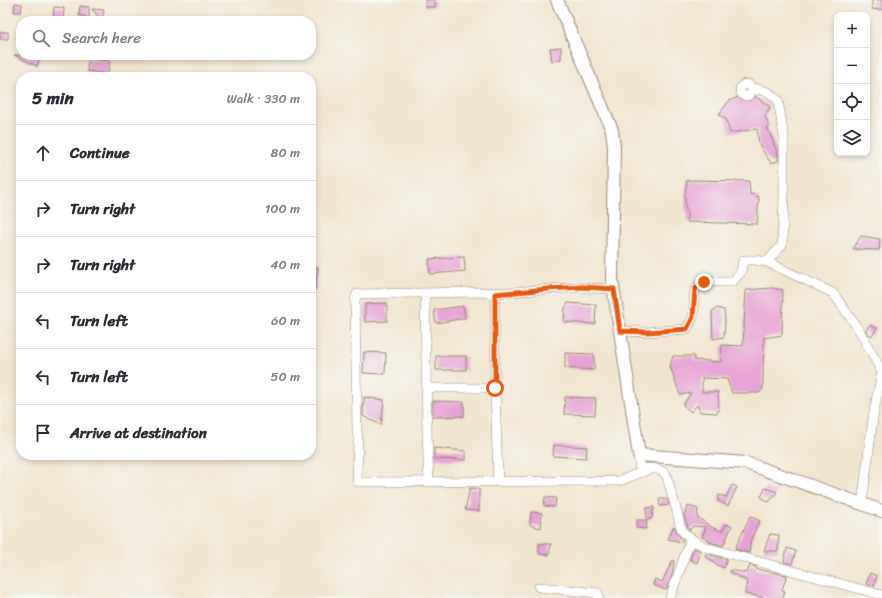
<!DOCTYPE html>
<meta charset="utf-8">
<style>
body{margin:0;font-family:Sriracha,sans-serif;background:#f7f7f7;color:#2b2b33}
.controls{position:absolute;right:12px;top:12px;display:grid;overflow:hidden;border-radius:8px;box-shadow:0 2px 6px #0003}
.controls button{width:36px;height:36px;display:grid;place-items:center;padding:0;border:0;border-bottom:1px solid #e1e1e2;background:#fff;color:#2b2b33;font:20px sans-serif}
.stop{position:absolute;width:12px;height:12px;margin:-9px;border:3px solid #ea580c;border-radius:50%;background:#fff}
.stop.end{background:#ea580c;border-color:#fff;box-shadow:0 1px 4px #0008}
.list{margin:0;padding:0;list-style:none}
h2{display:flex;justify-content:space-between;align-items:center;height:52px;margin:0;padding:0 16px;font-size:17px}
h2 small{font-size:13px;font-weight:400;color:#7c7c81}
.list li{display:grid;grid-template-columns:26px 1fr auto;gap:12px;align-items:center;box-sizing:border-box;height:56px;padding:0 16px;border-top:1px solid #e1e1e2}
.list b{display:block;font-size:15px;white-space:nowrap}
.list em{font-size:13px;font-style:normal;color:#7c7c81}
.icon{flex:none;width:22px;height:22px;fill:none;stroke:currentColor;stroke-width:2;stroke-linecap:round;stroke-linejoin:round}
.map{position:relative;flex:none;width:882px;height:598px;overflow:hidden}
.search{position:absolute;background:#fff;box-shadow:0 2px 6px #0003;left:16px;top:16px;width:300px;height:44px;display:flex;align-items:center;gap:10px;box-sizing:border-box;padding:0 14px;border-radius:16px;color:#7c7c81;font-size:15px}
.panel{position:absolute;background:#fff;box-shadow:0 2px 6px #0003;left:16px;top:72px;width:300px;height:388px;border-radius:16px}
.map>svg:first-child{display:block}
</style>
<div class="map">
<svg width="882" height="598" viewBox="0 0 882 598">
<rect width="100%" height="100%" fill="#f6f6f2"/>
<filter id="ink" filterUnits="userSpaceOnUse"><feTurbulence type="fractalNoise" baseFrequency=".025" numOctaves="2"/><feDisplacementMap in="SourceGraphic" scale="8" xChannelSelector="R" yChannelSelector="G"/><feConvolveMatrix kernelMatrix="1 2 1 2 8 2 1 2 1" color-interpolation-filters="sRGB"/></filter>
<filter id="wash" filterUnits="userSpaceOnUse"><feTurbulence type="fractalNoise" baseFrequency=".012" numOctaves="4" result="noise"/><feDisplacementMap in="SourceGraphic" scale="16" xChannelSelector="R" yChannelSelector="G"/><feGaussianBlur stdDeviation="0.9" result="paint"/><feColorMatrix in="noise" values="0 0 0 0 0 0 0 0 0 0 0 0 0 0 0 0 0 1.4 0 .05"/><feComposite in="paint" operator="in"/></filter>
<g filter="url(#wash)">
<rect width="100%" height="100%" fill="#f2e5cf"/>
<g id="blocks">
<!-- building -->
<path fill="#e7a3d5" d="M425,0H435V7H425Z
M872,0H882V10L872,9Z
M15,3L22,4L21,12H14Z
M80,6L89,7V18L79,15Z
M54,7L64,8L63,21H53Z
M92,9L104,10L102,21Z
M0,32H8V39H0Z
M561,47V59L552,61L550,48Z
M14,55H41L37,66Z
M88,59L110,61L108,74L87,71Z
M740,96L756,97L770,107L765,116L769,127H767L778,154V161L771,163L761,148L759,143L757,129L730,133L726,119L719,114L729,101Z
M687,180L749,181L750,194L759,197L757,224L687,222V212L685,207V194Z
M861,236L880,239L879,250L853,249Z
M464,257L465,271L430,274L429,259Z
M311,267H318L315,290H311Z
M772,288L783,290L782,335L764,338L763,375V389L759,393H732L727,379L702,378V392H718L719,409L717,413L700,412L697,405L691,412L683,405L691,393L680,395L670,366L673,356H694V360L721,362L722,345L743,346L746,290Z
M387,303V321L365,322V304Z
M568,303L596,305L595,324L564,322L565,308Z
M463,306L465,318L436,323L434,310Z
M717,308L724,310L725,321L724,337L713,339L712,311Z
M869,325L877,328L872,336L868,334L866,331Z
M364,352L386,353L385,374L363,373Z
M565,353L594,354V370L565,368Z
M436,356H466V370H436Z
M364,397L384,400L381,425L363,416Z
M565,397L596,398L595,415L564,414Z
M433,401L464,402V416L433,417Z
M554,445L587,447L586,458L553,456Z
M434,448L466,451V460L434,459Z
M732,485L737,487L728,506L718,501L719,495L726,497Z
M470,488L479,489V511L465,510Z
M765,488L777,492L769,502L761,497Z
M545,497L556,498L555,507L544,506Z
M659,499H667L669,505L660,506Z
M688,506L698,509L697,517L713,528L722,531L726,524L732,526L723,546L710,542V541L702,537L706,527L693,526L690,530L688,528L684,515Z
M654,507L652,518L647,520L646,508Z
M531,512L542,513L541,528L530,525Z
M750,516L760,521L755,529H756L751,539L749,553L735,549Z
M637,520H647L646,529L636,528Z
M674,526L678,535L683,540L681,542L668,539Z
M770,534L779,535L778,551H764Z
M539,544H551L549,555L539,554Z
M694,548L701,551L697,563L690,560Z
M787,548L796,551L792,564L784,562Z
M706,554L727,559L724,568L713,563V561L705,556Z
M672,561H674L672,575L666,590L653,585L655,579L662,582Z
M750,565L756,567V569L787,575L782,590L785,591L783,598H768L745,594L747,581L730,572V570L747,573Z
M870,573L877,576L874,586L866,584Z"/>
</g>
</g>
<g filter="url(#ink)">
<use href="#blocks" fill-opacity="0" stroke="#968876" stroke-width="1"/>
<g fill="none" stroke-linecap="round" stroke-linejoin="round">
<defs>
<path id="minor" d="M740 90a6 6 0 1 1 12 0a6 6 0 1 1-12 0Z
M751,87L768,92L778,100L784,137V197L782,245L767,262
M614,289C592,288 571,287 549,289C526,290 503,295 479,292L357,294L355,300L357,430L358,437L357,480L358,482L619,481L652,468
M425,293L427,433L429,482
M495,294V388L498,482
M620,331L648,332L687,329L693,317L695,289L704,282H732L741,272L743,260H755L767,262L833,293L859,330L882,372
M427,388H495
M639,455V466L641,468C650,468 660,468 666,474L677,512L680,525L683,532L696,542L705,547L882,595
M862,504L874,411L882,373
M539,587L598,593L599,598
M670,598L691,538"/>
<path id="tertiary" d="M557,0L612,130L614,147L612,279L639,455L746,463L882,511"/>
</defs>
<!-- minor casing -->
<use href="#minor" stroke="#968876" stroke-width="10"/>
<!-- tertiary casing -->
<use href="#tertiary" stroke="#968876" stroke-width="14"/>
<!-- minor -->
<use href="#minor" stroke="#fff" stroke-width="9"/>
<!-- tertiary -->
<use href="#tertiary" stroke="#fff" stroke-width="12"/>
</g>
</g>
<g fill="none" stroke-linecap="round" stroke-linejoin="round" filter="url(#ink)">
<!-- route -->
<path stroke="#ea580c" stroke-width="5" d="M495,388V294L548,289L583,287L614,289L620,331L648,332L687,329L693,317L695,289L704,282"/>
</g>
</svg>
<div class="controls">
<button>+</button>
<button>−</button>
<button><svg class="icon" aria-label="locate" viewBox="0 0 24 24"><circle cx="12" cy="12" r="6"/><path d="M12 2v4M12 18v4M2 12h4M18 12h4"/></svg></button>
<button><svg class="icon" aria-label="layers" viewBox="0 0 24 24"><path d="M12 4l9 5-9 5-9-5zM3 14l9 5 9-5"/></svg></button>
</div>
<div class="stop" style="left:495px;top:388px"></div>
<div class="stop end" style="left:704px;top:282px"></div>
<div class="search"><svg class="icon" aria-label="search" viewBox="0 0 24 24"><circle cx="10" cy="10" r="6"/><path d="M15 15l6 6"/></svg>Search here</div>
<section class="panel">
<h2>5 min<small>Walk · 330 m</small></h2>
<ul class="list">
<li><svg class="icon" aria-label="ahead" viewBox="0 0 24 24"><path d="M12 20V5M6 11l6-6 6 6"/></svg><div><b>Continue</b></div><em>80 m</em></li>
<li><svg class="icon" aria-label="right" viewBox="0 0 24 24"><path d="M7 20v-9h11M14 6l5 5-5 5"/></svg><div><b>Turn right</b></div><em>100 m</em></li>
<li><svg class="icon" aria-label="right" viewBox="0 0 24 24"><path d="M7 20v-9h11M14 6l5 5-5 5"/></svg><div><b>Turn right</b></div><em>40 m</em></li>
<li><svg class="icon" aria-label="left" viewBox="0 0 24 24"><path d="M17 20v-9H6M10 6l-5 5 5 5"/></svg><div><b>Turn left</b></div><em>60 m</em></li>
<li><svg class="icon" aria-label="left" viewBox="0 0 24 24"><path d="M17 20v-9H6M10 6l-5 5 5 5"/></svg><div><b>Turn left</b></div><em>50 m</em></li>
<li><svg class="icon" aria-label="arrive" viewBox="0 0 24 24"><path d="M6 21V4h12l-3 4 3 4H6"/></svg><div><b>Arrive at destination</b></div></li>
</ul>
</section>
</div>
